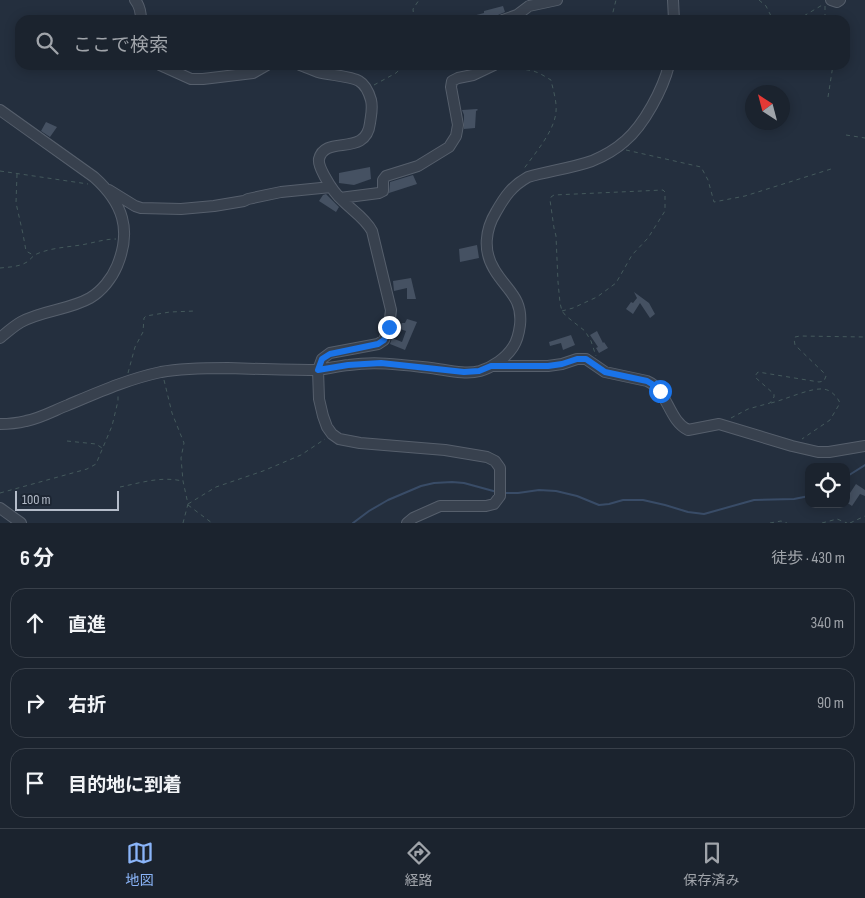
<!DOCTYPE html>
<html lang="ja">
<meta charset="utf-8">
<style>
body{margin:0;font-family:"Sofia Sans Condensed","Noto Sans JP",sans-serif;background:#282f3a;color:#f1f3f6}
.controls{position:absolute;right:15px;bottom:15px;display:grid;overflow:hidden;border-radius:10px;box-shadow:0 2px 12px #0003}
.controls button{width:45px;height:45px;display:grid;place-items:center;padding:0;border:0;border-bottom:1px solid #39404a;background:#1b232e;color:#f1f3f6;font:25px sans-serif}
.compass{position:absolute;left:745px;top:85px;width:45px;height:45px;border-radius:50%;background:#1b232e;box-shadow:0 2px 12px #0003;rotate:324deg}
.scale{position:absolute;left:15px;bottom:12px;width:104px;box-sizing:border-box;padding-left:5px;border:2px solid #b4bcc9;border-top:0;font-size:14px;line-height:18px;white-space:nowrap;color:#b4bcc9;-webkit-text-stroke:4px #1d2633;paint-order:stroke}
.stop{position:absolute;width:15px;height:15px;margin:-11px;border:4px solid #1a73e8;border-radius:50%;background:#fff}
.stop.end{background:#1a73e8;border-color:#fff;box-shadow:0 1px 5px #0008}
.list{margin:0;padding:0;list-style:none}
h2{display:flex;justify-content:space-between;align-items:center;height:65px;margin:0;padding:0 20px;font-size:21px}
h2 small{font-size:16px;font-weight:400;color:#a0a4aa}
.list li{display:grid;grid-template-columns:32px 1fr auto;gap:15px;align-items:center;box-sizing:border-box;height:70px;margin:0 10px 10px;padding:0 10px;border:1px solid #39404a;border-radius:15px}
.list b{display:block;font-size:19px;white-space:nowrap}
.list em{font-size:16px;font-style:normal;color:#a0a4aa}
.icon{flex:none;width:28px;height:28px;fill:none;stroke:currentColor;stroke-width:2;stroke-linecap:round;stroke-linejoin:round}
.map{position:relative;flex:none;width:865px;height:523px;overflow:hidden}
.search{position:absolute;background:#1b232e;box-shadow:0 2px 12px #0003;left:15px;right:15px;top:15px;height:55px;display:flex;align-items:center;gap:12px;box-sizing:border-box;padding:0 18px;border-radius:15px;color:#a0a4aa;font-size:19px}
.sheet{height:305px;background:#1b232e}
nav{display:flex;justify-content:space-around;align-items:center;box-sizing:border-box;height:70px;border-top:1px solid #39404a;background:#1b232e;font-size:14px;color:#a0a4aa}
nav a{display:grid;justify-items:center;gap:2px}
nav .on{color:#8ab4f8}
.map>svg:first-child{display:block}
</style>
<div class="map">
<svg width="865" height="523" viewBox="0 0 865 523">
<rect width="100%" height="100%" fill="#242f3e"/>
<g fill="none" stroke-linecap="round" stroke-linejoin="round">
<!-- stream -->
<path stroke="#394c67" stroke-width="2" d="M846,477L865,465
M504,493H518L539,490L556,491L577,496L599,505L609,504L623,500H643L665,505L688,512L704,514L754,500L794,499L809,496
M353,523L369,511L388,500L421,486L434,483L452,482L464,483L497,492"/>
</g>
<!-- building -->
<path fill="#455162" d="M503,6L505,12L498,15L496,20H465V18L484,13V11Z
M477,109L478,110L476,111L475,128L464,129V115L462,110Z
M46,122L57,127L50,137L41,131Z
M370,167L371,179L354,185L339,183V173Z
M413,175L417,184L389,193L390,182Z
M326,194L339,207L336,212L319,201L323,195Z
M477,245L479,258L460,262L459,249Z
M411,278L416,299H407V288L394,291L393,281Z
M634,292L649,303L655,314L650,318L640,303L633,314L626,309L631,302L633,303L637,298Z
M407,319L417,322L405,350L390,344L392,338L402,342L406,331L400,329L402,323H405Z
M597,331L603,343L604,342L608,348L599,353L596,348L598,347L590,335Z
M571,335L575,345L563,350L561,343L550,346L549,342Z
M856,484L865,490V496L860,494L852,506L846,502V499Z"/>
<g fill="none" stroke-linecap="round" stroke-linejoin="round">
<defs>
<path id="minor" d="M135,0C140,6 141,13 141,20
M673,0L674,20
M831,0L837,2L840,0
M503,20L517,15L529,6L557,0
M160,65L191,79H203L253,73L267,65
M300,65C306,67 312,70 318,72C328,75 351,76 359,81C366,85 369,93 371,100C373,108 371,115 370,123C366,158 325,134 319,159C318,165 322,171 325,177C330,186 335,194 343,201C353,211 365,218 372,231L391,310L389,327L384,340L378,344L330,353L322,359L318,370L319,399L323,416L327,427L332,434L339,439L360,443L445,450L487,457L495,461L500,468V496L494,504L486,506H440L413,518L407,523
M0,110L94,177C123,203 132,230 117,266C112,278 102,291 90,298C69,310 43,310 21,322C14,326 7,332 0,338
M109,190L135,206L141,208L181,209L214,206L244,201L248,199L281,192L331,187
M340,198L379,193L383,191V180L386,176L418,166L449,147L456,136L458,125L451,87L452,81L458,78L473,75L494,65
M492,366H548L562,364L577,359H586L605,372L647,381C668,390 668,420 688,430L719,424L792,446L818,452H829L865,446
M0,424C8,424 18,423 26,421C41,418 55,410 68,405C99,392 128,379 161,372C183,368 206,368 228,368C257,369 286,370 315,370C326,369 338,366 349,365C377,361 404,365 431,368C447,370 465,375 480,371C493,367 506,358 513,347C517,341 519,333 520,325C523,297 506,290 494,269C483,251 485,230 496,212C505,196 512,186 528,177C549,171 572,168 592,161C604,156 615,150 625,141C644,125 663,89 669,65
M0,508L21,523"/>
</defs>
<!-- minor casing -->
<use href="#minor" stroke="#565f6c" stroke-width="12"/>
<!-- path -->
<path stroke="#44595c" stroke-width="1" stroke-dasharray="4 4" stroke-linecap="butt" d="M759,0L766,6L773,20
M825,6V20
M414,20L413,9L419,0
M611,20L616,0
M797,20L824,4
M502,69C509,68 530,69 536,72C542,74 547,78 551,80C553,90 557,101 556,112C554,132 535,153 523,170
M374,85L396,73L404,65
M828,97L833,65
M846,135L865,138
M626,150L701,167L708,180L714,202L745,196L831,169
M0,171L88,184
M17,174L16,203L23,234L26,251L33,255
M0,268C9,267 19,267 27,262C31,259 33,255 39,253C52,248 67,247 81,245C93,243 104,239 116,239
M562,311L573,308L597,297L616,283L632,255L648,238L665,211V192L663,190L554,195L551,197L550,200L554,228L556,236L558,282L560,303L562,311L566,316L585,331L591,341L596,356
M128,373L135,347L143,332L144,318L146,316L170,312L195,311
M164,380L172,413L184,443L181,458L183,481L188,504L183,523
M771,403C784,400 810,388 822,389C830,389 837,396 840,403L830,420L802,439
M731,418L748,409L770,403L774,397V394L756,378L755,376L758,372L819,382L824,381L826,376L825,374L795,345L794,339L795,337L800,336L865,337
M67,441L96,444L102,448
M120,487C140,483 161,476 182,481
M0,493L87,469L96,464L112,426L118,401V394
M188,504L216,487L263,471L301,455L325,439
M188,505L212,523
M770,523L781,521L787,523
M822,523L837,519L847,523
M850,523L865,516"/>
<!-- minor -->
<use href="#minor" stroke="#38414e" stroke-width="10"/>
</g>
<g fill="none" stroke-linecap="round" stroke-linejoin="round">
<!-- route -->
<path stroke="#1a73e8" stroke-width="6" d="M389,327L384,340L378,344L330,354L322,359L318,370L348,365L381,363L464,372L479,371L491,366H548L562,364L577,359H586L605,372L647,381L652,384L660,391"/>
</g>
</svg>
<div class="controls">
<button><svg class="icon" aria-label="locate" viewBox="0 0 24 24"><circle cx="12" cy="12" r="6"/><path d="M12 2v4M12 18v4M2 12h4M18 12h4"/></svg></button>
</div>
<svg class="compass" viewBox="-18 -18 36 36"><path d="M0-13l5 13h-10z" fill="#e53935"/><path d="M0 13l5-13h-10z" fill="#a0a4aa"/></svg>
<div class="scale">100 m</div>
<div class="stop" style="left:660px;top:391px"></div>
<div class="stop end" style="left:389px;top:327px"></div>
<div class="search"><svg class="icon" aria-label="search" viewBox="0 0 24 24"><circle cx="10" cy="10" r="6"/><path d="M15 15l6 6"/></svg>ここで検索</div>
</div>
<section class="sheet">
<h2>6 分<small>徒歩 · 430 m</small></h2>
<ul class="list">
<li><svg class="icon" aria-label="ahead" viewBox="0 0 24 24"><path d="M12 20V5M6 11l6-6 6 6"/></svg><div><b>直進</b></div><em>340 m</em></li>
<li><svg class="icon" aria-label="right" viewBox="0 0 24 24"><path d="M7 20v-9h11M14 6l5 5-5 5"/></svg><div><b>右折</b></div><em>90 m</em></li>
<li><svg class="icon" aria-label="arrive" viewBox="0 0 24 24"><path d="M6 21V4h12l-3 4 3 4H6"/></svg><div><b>目的地に到着</b></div></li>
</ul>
</section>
<nav>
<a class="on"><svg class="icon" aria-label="map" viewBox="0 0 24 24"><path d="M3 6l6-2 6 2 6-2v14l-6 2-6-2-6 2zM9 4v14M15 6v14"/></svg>地図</a>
<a><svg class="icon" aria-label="directions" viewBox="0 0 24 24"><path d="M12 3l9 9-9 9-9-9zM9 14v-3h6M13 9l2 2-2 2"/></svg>経路</a>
<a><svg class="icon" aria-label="saved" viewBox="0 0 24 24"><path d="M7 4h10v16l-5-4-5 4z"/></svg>保存済み</a>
</nav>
